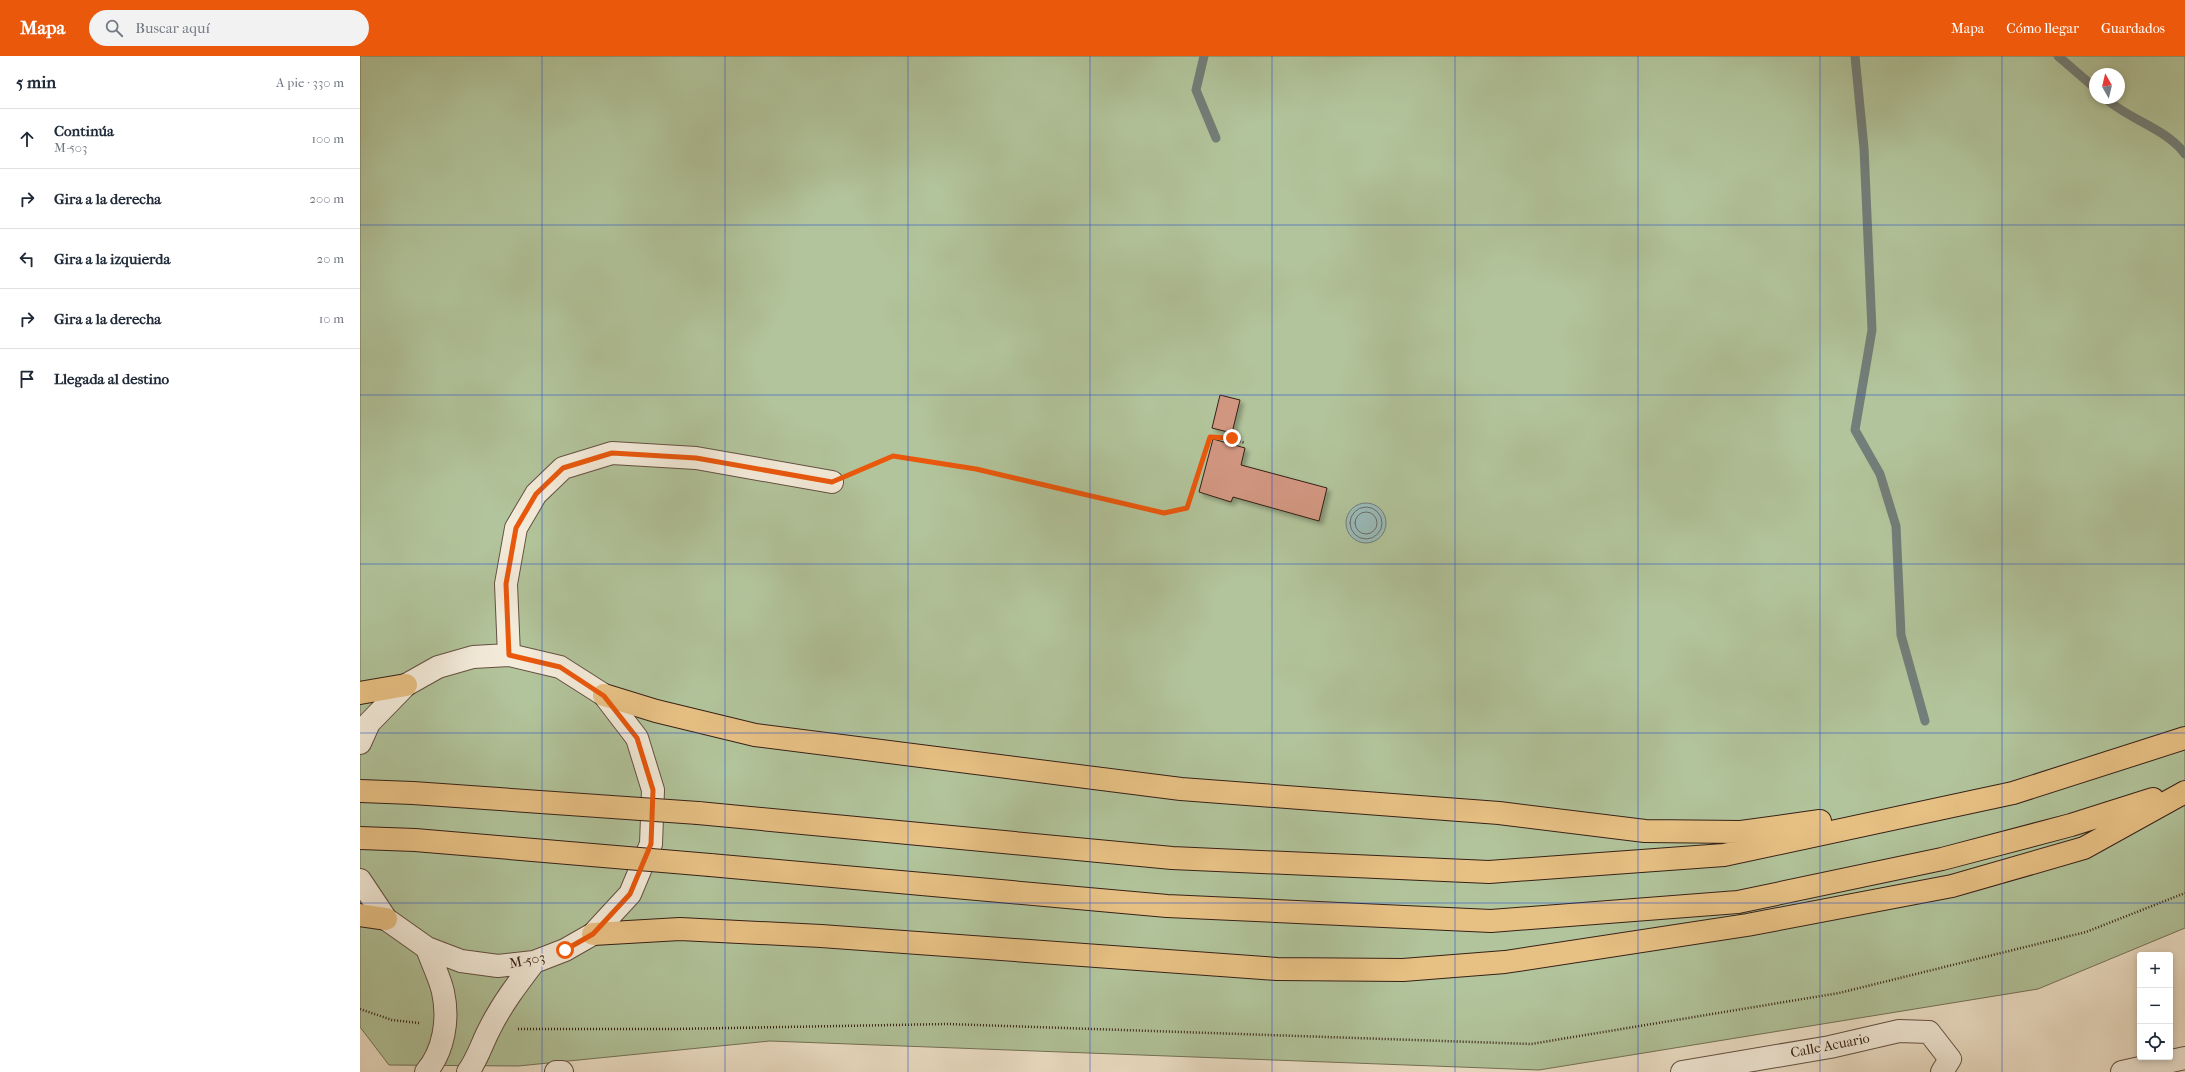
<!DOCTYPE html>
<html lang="es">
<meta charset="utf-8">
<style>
body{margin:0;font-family:"IM FELL French Canon",serif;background:#f2f2f3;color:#1f2937}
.controls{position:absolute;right:12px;bottom:12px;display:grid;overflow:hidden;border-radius:4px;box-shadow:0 2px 6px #0003}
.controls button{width:36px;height:36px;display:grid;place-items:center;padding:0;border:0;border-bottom:1px solid #e0e1e3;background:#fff;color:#1f2937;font:20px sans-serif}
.compass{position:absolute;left:1729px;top:12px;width:36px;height:36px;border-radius:50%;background:#fff;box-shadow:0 2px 6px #0003;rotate:352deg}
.stop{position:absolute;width:12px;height:12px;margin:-9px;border:3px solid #ea580c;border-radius:50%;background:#fff}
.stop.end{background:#ea580c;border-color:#fff;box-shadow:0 1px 4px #0008}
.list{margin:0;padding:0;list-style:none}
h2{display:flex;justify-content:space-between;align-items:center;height:52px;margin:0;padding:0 16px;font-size:17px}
h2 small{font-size:13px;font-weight:400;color:#747a83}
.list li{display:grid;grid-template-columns:26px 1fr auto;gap:12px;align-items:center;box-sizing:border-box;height:60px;padding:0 16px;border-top:1px solid #e0e1e3}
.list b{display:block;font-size:15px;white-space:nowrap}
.list p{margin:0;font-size:13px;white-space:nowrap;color:#747a83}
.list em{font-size:13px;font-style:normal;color:#747a83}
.icon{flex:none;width:22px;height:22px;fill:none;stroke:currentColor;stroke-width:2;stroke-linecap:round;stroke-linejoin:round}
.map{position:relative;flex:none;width:1825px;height:1016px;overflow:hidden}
header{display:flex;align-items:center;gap:24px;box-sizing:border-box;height:56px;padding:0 20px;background:#ea580c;color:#fff}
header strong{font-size:19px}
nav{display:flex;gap:22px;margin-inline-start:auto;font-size:14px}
.search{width:280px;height:36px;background:#f2f2f3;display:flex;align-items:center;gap:10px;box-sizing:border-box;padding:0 14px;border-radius:22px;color:#747a83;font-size:15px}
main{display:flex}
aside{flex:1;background:#fff}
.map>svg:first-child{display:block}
</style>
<header>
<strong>Mapa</strong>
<div class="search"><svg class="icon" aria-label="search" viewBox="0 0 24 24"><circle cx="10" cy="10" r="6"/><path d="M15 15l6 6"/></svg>Buscar aquí</div>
<nav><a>Mapa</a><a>Cómo llegar</a><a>Guardados</a></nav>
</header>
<main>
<aside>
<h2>5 min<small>A pie · 330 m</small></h2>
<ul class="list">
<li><svg class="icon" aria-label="ahead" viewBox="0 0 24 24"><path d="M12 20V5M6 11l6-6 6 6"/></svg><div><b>Continúa</b><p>M-503</p></div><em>100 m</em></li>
<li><svg class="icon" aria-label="right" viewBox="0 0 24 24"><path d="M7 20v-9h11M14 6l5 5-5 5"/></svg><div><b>Gira a la derecha</b></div><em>200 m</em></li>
<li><svg class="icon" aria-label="left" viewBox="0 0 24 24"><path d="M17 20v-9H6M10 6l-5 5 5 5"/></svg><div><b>Gira a la izquierda</b></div><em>20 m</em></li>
<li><svg class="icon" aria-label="right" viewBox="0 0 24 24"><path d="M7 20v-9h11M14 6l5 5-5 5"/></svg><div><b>Gira a la derecha</b></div><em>10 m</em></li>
<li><svg class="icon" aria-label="arrive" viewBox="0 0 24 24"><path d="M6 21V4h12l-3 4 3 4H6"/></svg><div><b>Llegada al destino</b></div></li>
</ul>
</aside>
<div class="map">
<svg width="1825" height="1016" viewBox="0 0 1825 1016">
<defs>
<filter id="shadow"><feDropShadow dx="3.5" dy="3.5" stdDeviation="2" flood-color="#0004"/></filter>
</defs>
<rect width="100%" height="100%" fill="#eee1c8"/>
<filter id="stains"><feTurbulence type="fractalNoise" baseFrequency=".005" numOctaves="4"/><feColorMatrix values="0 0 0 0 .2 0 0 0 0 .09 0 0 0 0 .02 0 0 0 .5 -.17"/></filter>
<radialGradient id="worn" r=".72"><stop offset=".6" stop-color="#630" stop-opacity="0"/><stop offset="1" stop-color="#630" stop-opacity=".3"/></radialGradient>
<!-- green -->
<path fill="#b2c49b" stroke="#747258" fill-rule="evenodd" d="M0,0H1825V872L1678,933L1179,1014L410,985L158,1010L29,1009L0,971ZM1735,18H1759V42H1735Z"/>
<!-- water -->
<path fill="#9abcbb" stroke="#727e79" d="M986 467a20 20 0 1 1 40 0a20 20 0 1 1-40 0Z"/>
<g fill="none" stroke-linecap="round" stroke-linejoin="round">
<!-- shore -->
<path stroke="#686e68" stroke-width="1" d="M990 467a16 16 0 1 1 32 0a16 16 0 1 1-32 0Z
M995 467a11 11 0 1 1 22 0a11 11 0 1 1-22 0Z"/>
<!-- stream -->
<path stroke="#727e79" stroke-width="9" d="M844,0L836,34L856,82
M1495,0L1504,92L1512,274L1495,374L1520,418L1536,470L1541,579L1565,665
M1698,0L1735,32
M1745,42C1769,64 1806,72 1825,98"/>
</g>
<!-- building -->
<path fill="#d19680" stroke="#362016" filter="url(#shadow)" d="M860,339L880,344L872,377L852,372Z
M853,383L885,392L881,409L967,432L959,465L873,441L871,446L839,436Z"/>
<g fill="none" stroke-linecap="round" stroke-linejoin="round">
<defs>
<path id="minor" d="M149,599L146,528L156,472L176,438L203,412L252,397L336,402L472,426
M0,687L9,667L46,629L78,611L113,601L149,599L200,611L244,639L277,682L293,734L291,788L270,838L233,878L205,894L174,906L138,910L101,905L67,892L26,863L0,824
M66,1016C84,995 89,963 83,936C80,922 72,907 67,892
M108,1016C118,1002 122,987 130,972C142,948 158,927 174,906
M196,1016H202
M1322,1016L1470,991L1539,975L1569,976L1590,1003L1582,1016
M1762,1016L1825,1002"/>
<path id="highway" d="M0,637L46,629
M244,639L296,655L395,679L821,733L1139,757L1285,775L1381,776L1460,765
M338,757L812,802L1129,816L1364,799L1653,737L1825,682
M350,809L807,850L1131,865L1378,846L1582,803L1711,769L1793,743
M0,859L26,863
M233,878L320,873L461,880L917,913L1043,914L1145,906L1387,869L1592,830L1724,792L1825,736"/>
</defs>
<!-- minor casing -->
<use href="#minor" stroke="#645042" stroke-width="24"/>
<!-- highway casing -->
<use href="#highway" stroke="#362016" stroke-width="24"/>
<!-- path -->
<path stroke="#362016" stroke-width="2.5" stroke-dasharray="1 2" stroke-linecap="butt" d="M495,417L533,400L616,413L804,457L827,452L850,381L872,383L885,387
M0,953L32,964L59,967
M158,973H314L588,968L1171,988L1479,937L1726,876L1825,837"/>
<!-- minor -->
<use href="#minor" stroke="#f4ecdb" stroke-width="22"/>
<!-- highway -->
<use href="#highway" stroke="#e7c084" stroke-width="22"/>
<defs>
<path id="highway-bridge" d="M0,735L53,737L338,757
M0,782L55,784L350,809"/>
</defs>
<!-- highway-bridge casing -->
<use href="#highway-bridge" stroke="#362016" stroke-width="24" stroke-linecap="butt"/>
<!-- highway-bridge -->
<use href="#highway-bridge" stroke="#e7c084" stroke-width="22"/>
</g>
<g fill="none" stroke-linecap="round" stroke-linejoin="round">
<!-- route -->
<path stroke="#ea580c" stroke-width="5" d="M205,894L233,878L270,838L291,788L293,734L277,682L244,640L200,611L149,599L146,528L156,472L176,438L203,412L252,397L336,402L472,426L533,400L616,413L804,457L827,452L850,381L872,382"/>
</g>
<!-- grid -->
<path fill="none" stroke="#1d4ed8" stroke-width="1" stroke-opacity="0.55" d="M182,0V1016M365,0V1016M548,0V1016M730,0V1016M912,0V1016M1095,0V1016M1278,0V1016M1460,0V1016M1642,0V1016M0,169H1825M0,339H1825M0,508H1825M0,677H1825M0,847H1825"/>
<g text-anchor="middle" stroke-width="3" stroke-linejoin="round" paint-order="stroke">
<!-- street labels -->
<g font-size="14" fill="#362016" stroke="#f4ecdb">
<text transform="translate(167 904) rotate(-11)" y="5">M-503</text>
<text transform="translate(1470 989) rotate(-11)" y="5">Calle Acuario</text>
</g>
</g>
<rect width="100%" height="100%" filter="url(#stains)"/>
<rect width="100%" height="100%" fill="url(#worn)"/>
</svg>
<div class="controls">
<button>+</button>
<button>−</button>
<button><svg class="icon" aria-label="locate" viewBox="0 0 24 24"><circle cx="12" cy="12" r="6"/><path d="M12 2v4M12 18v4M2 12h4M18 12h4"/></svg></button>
</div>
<svg class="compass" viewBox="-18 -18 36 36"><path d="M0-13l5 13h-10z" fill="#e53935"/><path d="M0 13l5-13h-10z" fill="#747a83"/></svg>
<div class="stop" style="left:205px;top:894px"></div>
<div class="stop end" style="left:872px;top:382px"></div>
</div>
</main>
